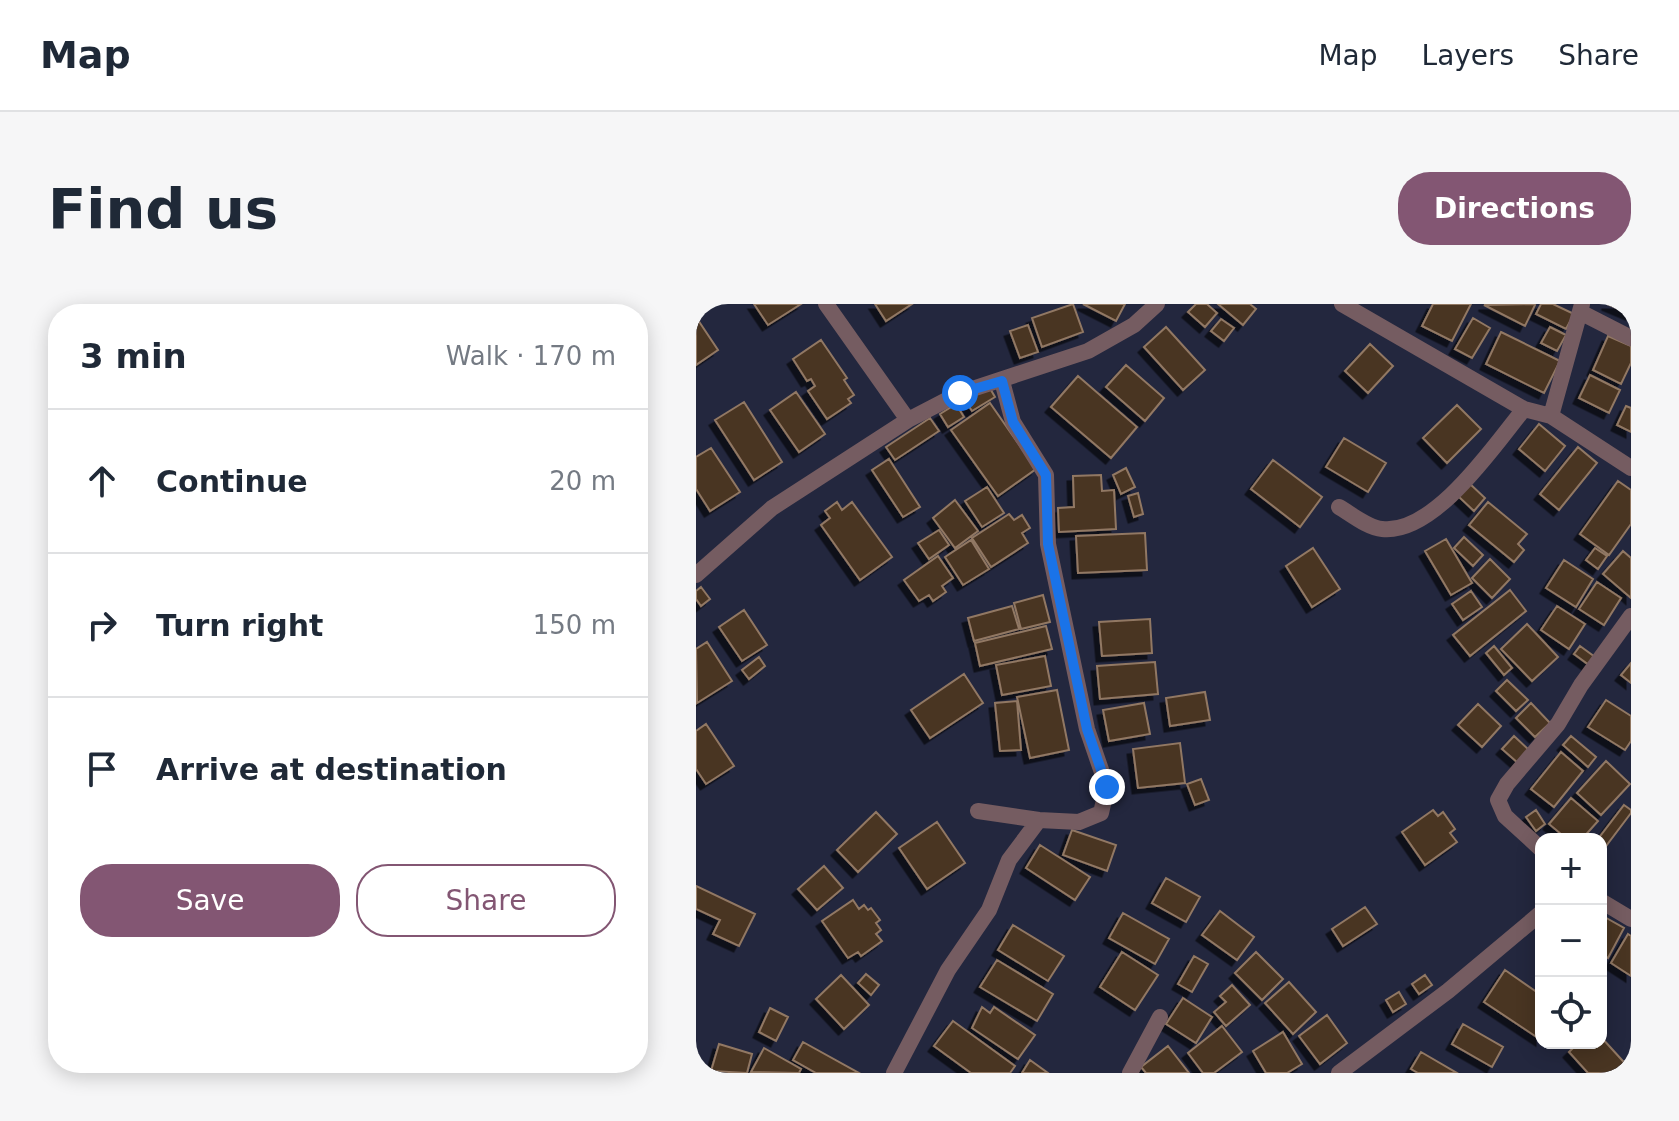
<!DOCTYPE html>
<meta charset="utf-8">
<style>
body{margin:0;font-family:"DejaVu Sans",sans-serif;background:#f6f6f7;color:#1f2937}
.controls{position:absolute;right:24px;bottom:24px;display:grid;overflow:hidden;border-radius:16px;box-shadow:0 4px 20px #0003}
.controls button{width:72px;height:72px;display:grid;place-items:center;padding:0;border:0;border-bottom:2px solid #e0e1e3;background:#fff;color:#1f2937;font:40px sans-serif}
.stop{position:absolute;width:24px;height:24px;margin:-18px;border:6px solid #1a73e8;border-radius:50%;background:#fff}
.stop.end{background:#1a73e8;border-color:#fff;box-shadow:0 2px 8px #0008}
.list{margin:0;padding:0;list-style:none}
h2{display:flex;justify-content:space-between;align-items:center;height:104px;margin:0;padding:0 32px;font-size:34px}
h2 small{font-size:26px;font-weight:400;color:#747a83}
.list li{display:grid;grid-template-columns:52px 1fr auto;gap:24px;align-items:center;box-sizing:border-box;height:144px;padding:0 32px;border-top:2px solid #e0e1e3}
.list b{display:block;font-size:30px;white-space:nowrap}
.list em{font-size:26px;font-style:normal;color:#747a83}
.actions{display:flex;gap:16px;padding:24px 32px}
.actions a{flex:1;padding:18px 0;border:2px solid #835673;border-radius:32px;text-align:center;font-size:28px;color:#835673}
.actions .main{background:#835673;color:#fff}
.icon{flex:none;width:44px;height:44px;fill:none;stroke:currentColor;stroke-width:2;stroke-linecap:round;stroke-linejoin:round}
.map{position:relative;flex:none;width:935px;height:769px;overflow:hidden;border-radius:32px}
header{display:flex;align-items:center;gap:48px;box-sizing:border-box;height:112px;padding:0 40px;background:#fff;border-bottom:2px solid #e0e1e3}
header strong{font-size:38px}
nav{display:flex;gap:44px;margin-inline-start:auto;font-size:28px}
.intro{display:flex;align-items:center;justify-content:space-between;box-sizing:border-box;height:192px;padding:0 48px}
h1{margin:0;font-size:56px}
.button{padding:20px 36px;border-radius:32px;background:#835673;color:#fff;font-size:28px;font-weight:700}
main{display:flex;gap:48px;padding:0 48px}
aside{flex:1;background:#fff;border-radius:32px;box-shadow:0 4px 20px #0003}
.map>svg:first-child{display:block}
</style>
<header>
<strong>Map</strong>
<nav><a>Map</a><a>Layers</a><a>Share</a></nav>
</header>
<div class="intro"><h1>Find us</h1><a class="button">Directions</a></div>
<main>
<aside>
<h2>3 min<small>Walk · 170 m</small></h2>
<ul class="list">
<li><svg class="icon" aria-label="ahead" viewBox="0 0 24 24"><path d="M12 20V5M6 11l6-6 6 6"/></svg><div><b>Continue</b></div><em>20 m</em></li>
<li><svg class="icon" aria-label="right" viewBox="0 0 24 24"><path d="M7 20v-9h11M14 6l5 5-5 5"/></svg><div><b>Turn right</b></div><em>150 m</em></li>
<li><svg class="icon" aria-label="arrive" viewBox="0 0 24 24"><path d="M6 21V4h12l-3 4 3 4H6"/></svg><div><b>Arrive at destination</b></div></li>
</ul>
<div class="actions"><a class="main">Save</a><a>Share</a></div>
</aside>
<div class="map">
<svg width="935" height="769" viewBox="0 0 935 769">
<defs>
<filter id="shadow"><feDropShadow dx="-5.5" dy="5.5" stdDeviation="0" flood-color="#0009"/></filter>
</defs>
<rect width="100%" height="100%" fill="#23273e"/>
<!-- building -->
<path fill="#4a3422" stroke="#917864" stroke-width="2" filter="url(#shadow)" d="M58,0H105L72,21Z
M179,0H216L190,17Z
M377,0L387,28L346,43L336,14Z
M387,0H429L420,17Z
M500,0H511L521,9L509,23L492,8Z
M522,0H554L560,5L547,21Z
M737,0H775L756,37L726,22Z
M837,0L839,1L829,22L788,1Z
M845,0H857L878,10L870,25L840,10Z
M911,0H935V10Z
M777,14L794,24L776,54L759,45Z
M525,15L538,24L528,37L515,27Z
M2,16L22,46L0,61V18Z
M332,21L342,48L324,54L314,27Z
M470,23L509,66L487,86L448,43Z
M854,23L870,31L861,47L845,39Z
M805,28L864,57L848,89L790,60Z
M912,32L935,42V59L925,80L897,66Z
M125,36L151,74L148,76L158,91L152,95L155,99L131,115L112,87L119,82L115,75L111,77L97,55Z
M674,40L697,62L672,89L649,67Z
M430,61L468,94L449,117L410,83Z
M894,71L924,86L913,109L883,94Z
M382,72L441,123L415,154L355,103Z
M292,81L299,93L276,107L269,96Z
M100,88L129,130L103,148L74,106Z
M48,98L86,158L58,176L19,116Z
M294,99L340,165L302,192L255,126Z
M260,100L268,113L252,123L244,110Z
M761,101L785,125L751,159L727,134Z
M930,102L935,104V128L921,121Z
M234,114L243,127L199,156L190,143Z
M843,120L869,142L849,167L823,145Z
M648,134L690,159L672,188L630,163Z
M882,143L901,159L863,206L844,190Z
M15,144L44,188L14,207L0,185V153Z
M193,155L224,203L207,213L176,166Z
M577,156L626,193L604,223L555,185Z
M430,164L439,183L425,190L417,171Z
M405,171L406,187L418,186L420,225L363,228L362,204L378,203L377,172Z
M922,177L935,186V220L913,251L884,230Z
M773,179L789,194L778,207L762,192Z
M291,183L308,209L286,223L269,197Z
M442,189L447,210L438,213L432,192Z
M259,196L282,227L259,244L237,214Z
M141,198L146,206L156,198L196,253L164,276L125,221L134,214L129,207Z
M792,198L831,230L822,240L828,246L818,258L773,221Z
M313,210L318,216L326,211L334,224L326,229L332,239L295,263L276,234Z
M243,226L253,241L233,255L222,239Z
M449,229L451,266L382,269L380,232Z
M768,233L787,251L777,262L758,244Z
M750,235L776,279L755,291L729,247Z
M275,236L293,265L267,281L249,253Z
M617,244L644,285L616,303L590,262Z
M899,244L911,252L902,265L890,256Z
M927,247L935,254V294L907,270Z
M242,252L257,274L246,282L250,288L237,297L233,291L223,297L208,276Z
M794,255L814,275L796,294L776,274Z
M868,256L897,275L880,303L850,284Z
M901,278L925,294L908,321L883,305Z
M5,283L14,295L5,302L0,295V287Z
M814,286L830,307L774,352L757,331Z
M775,287L786,303L767,316L756,300Z
M347,291L354,318L325,325L318,299Z
M316,302L323,325L278,337L272,314Z
M861,302L889,320L873,345L845,326Z
M48,306L71,341L46,357L23,323Z
M454,315L456,349L406,352L403,318Z
M831,320L862,353L836,377L805,345Z
M350,322L356,345L284,362L279,339Z
M11,338L36,377L1,399L0,345Z
M798,342L816,364L808,371L790,349Z
M884,342L899,353L893,361L878,350Z
M349,352L355,382L306,391L300,361Z
M63,353L69,362L53,375L46,366Z
M459,358L462,390L404,395L401,362Z
M935,359V379L925,371Z
M268,370L287,399L234,434L215,406Z
M811,376L832,396L820,407L800,387Z
M361,386L373,446L334,454L321,393Z
M509,388L514,416L474,422L470,394Z
M910,396L935,412V437L929,446L892,423Z
M321,397L325,446L304,447L299,399Z
M448,399L454,430L413,437L407,406Z
M835,399L854,419L839,433L820,414Z
M782,400L805,422L786,443L762,421Z
M10,420L38,462L10,480L0,465V427Z
M818,432L833,446L822,459L806,445Z
M875,432L900,453L892,463L867,441Z
M484,439L489,479L442,484L437,445Z
M865,448L887,467L858,503L835,485Z
M910,457L934,480L905,511L881,489Z
M505,475L513,496L499,501L491,480Z
M875,494L902,517L886,535H871L853,520Z
M928,501L935,506V509L907,546L905,535H902Z
M737,506L742,512L747,508L759,525L754,529L761,538L729,561L706,528Z
M840,506L849,520L840,527L830,513Z
M180,508L201,530L162,568L141,546Z
M241,518L269,559L231,585L203,544Z
M376,526L420,541L411,567L367,551Z
M344,541L394,573L379,596L330,564Z
M128,562L147,584L121,606L102,585Z
M470,574L504,593L490,618L456,599Z
M0,582L59,610L43,642L17,630L24,616L0,605Z
M157,596L163,605L168,601L172,606L175,604L184,616L180,619L185,626L180,630L186,637L165,652L162,648L152,654L126,617Z
M669,603L681,620L647,642L636,625Z
M524,607L558,633L541,656L506,631Z
M427,609L473,635L459,660L413,634Z
M905,611L928,624L912,654L905,650Z
M317,621L368,652L352,677L302,646Z
M932,630L935,632V672L915,659Z
M426,648L462,671L439,706L404,683Z
M560,648L587,675L566,696L539,669Z
M498,652L512,660L496,688L482,680Z
M301,656L357,690L341,717L284,683Z
M809,666L845,691V736L788,698Z
M170,670L183,681L175,691L162,679Z
M145,671L173,701L148,725L120,695Z
M729,671L736,681L723,690L716,680Z
M593,678L620,708L597,730L569,699Z
M536,681L554,701L530,722L518,708L530,698L524,692Z
M703,688L710,700L697,708L690,696Z
M487,694L516,713L500,739L470,720Z
M286,703L294,709L298,703L339,731L322,755L276,724Z
M74,704L92,713L80,737L63,728Z
M631,711L651,739L624,760L603,732Z
M257,717L319,762L314,769H275L238,742Z
M767,720L807,743L796,763L756,740Z
M526,722L546,748L518,769H507L492,749Z
M587,728L606,760L591,769H570L557,747Z
M905,733L935,766V769H892L873,748L882,739H905Z
M107,738L163,769H120L97,756Z
M23,740L56,750L51,769L15,767Z
M472,742L493,769H450L445,763Z
M68,744L105,765L103,769L55,768Z
M725,748L761,769H722L715,765Z
M334,756L352,769H326Z"/>
<g fill="none" stroke-linecap="round" stroke-linejoin="round">
<!-- street -->
<path stroke="#755c61" stroke-width="16" d="M130,0L212,116
M646,0L828,105L855,112L935,164
M884,8L935,34
M855,112L886,0
M643,203C655,210 672,224 686,225C738,231 798,142 828,105
M0,271L76,204L212,116L264,89L392,47L438,21L461,0
M282,507L343,516L383,518L405,509L411,483L391,425L352,240L350,171L317,118L306,77
M845,545L809,512L802,496L811,480L862,420L885,381L935,312
M905,597L935,615
M198,769L252,666L293,606L313,556L343,516
M434,769L464,713
M643,769L752,687L845,609"/>
</g>
<g fill="none" stroke-linecap="round" stroke-linejoin="round">
<!-- route -->
<path stroke="#1a73e8" stroke-width="10" d="M264,89L306,77L317,118L350,171L352,240L391,425L411,483"/>
</g>
</svg>
<div class="controls">
<button>+</button>
<button>−</button>
<button><svg class="icon" aria-label="locate" viewBox="0 0 24 24"><circle cx="12" cy="12" r="6"/><path d="M12 2v4M12 18v4M2 12h4M18 12h4"/></svg></button>
</div>
<div class="stop" style="left:264px;top:89px"></div>
<div class="stop end" style="left:411px;top:483px"></div>
</div>
</main>
